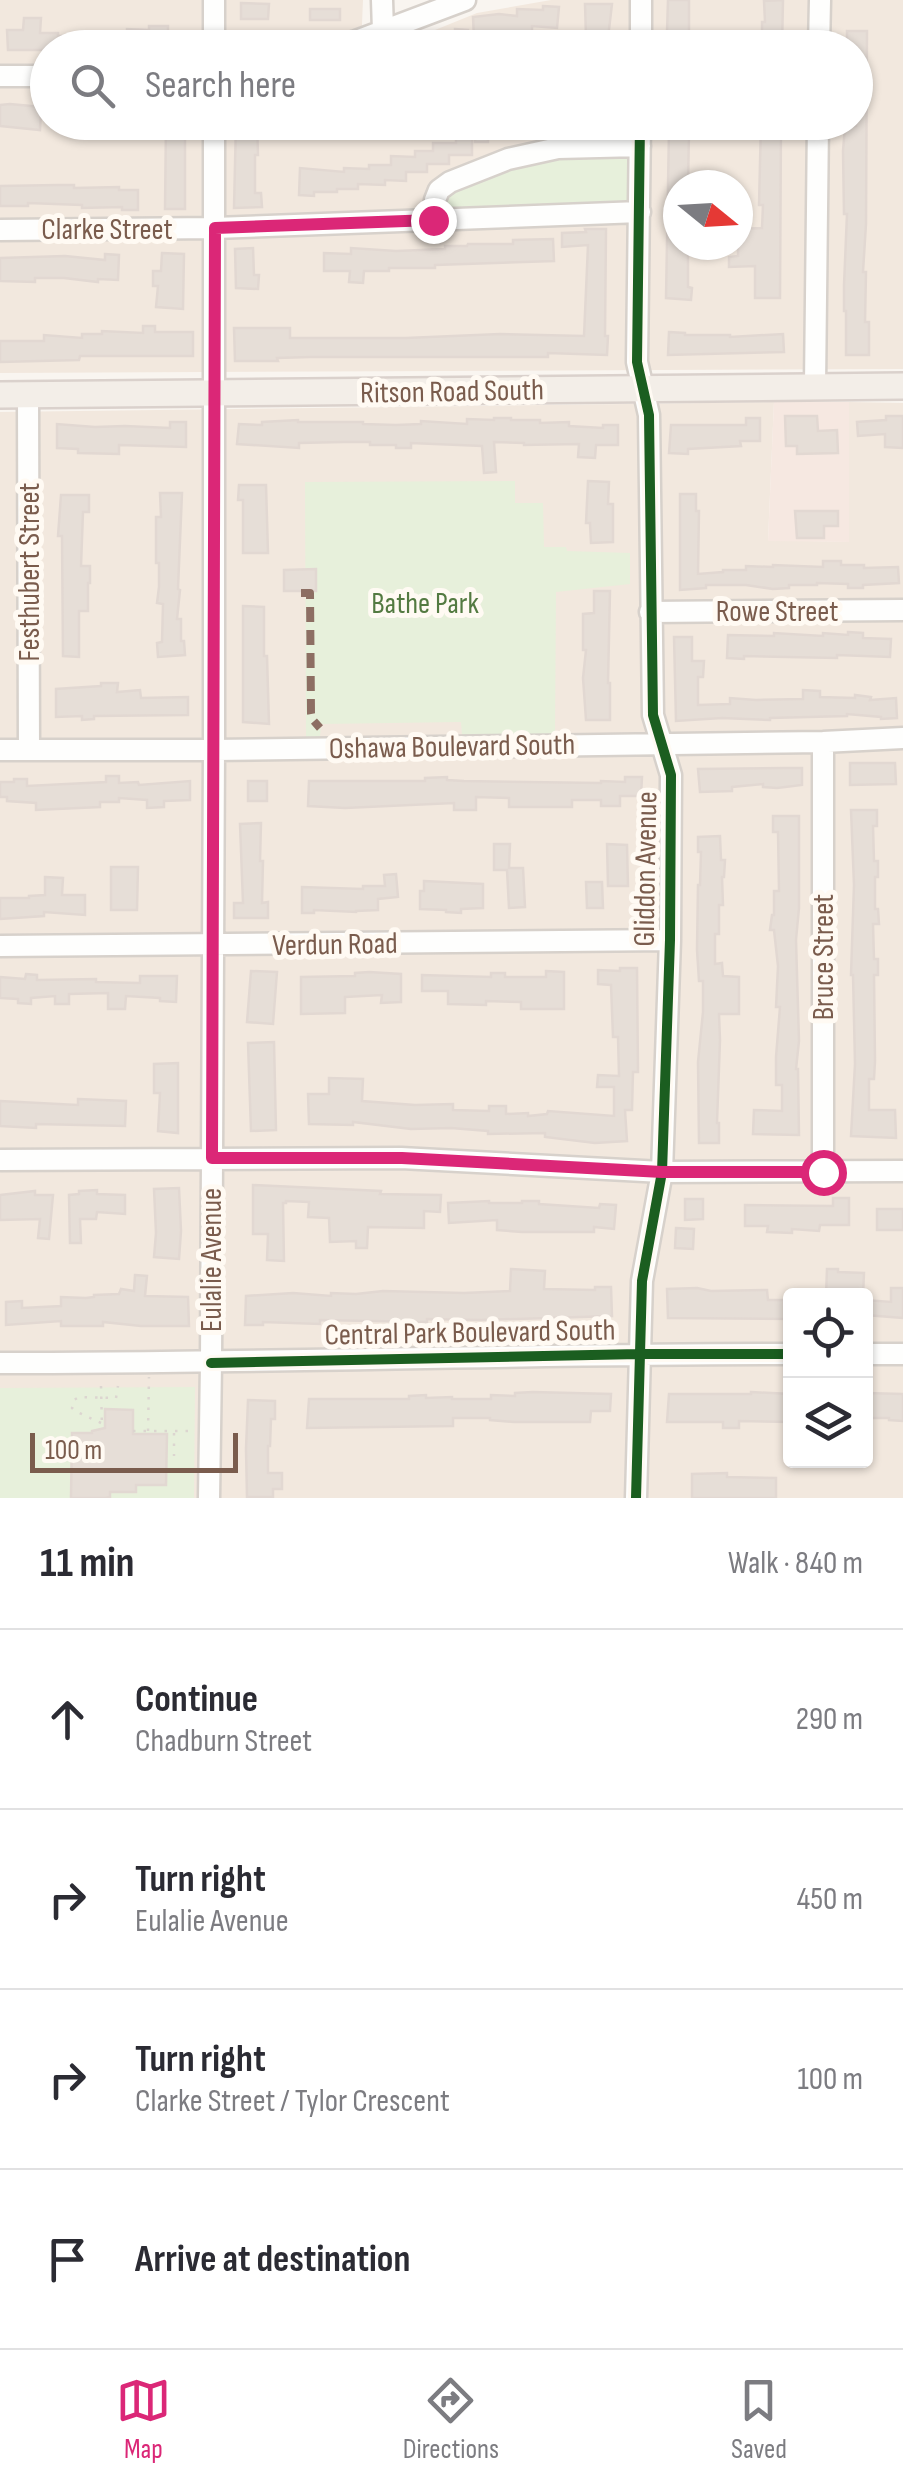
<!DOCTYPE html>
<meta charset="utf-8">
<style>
body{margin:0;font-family:"Sofia Sans Condensed",sans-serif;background:#f7f7f7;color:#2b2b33}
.controls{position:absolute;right:30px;bottom:30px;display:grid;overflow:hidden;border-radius:10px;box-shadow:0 2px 8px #0004}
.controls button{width:90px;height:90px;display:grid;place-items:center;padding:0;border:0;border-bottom:2px solid #e1e1e2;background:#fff;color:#2b2b33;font:50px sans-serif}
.compass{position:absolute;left:663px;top:170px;width:90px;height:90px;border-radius:50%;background:#fff;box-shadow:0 2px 8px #0004;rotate:108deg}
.scale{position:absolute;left:30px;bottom:25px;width:208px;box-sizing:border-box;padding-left:10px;border:5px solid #7a5c4d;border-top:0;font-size:28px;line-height:35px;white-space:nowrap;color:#7a5c4d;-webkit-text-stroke:8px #fffaf3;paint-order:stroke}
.stop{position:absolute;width:30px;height:30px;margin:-22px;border:8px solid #db2777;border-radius:50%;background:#fff}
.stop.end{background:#db2777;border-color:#fff;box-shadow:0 2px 10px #0008}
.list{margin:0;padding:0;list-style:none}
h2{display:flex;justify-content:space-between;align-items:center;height:130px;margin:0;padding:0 40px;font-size:42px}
h2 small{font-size:32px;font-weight:400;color:#7c7c81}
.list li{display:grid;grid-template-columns:65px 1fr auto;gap:30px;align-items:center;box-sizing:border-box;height:180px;padding:0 40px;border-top:2px solid #e1e1e2}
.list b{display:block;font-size:38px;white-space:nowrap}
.list p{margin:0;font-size:32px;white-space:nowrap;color:#7c7c81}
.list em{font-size:32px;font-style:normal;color:#7c7c81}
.icon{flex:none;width:55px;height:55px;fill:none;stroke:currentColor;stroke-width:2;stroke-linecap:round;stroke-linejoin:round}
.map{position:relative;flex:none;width:903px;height:1498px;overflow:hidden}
.search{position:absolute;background:#fff;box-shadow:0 2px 8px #0004;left:30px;right:30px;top:30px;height:110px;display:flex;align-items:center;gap:25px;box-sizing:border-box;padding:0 35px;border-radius:55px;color:#7c7c81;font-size:38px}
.sheet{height:850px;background:#fff}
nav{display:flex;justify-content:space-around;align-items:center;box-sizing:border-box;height:140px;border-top:2px solid #e1e1e2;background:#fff;font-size:28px;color:#7c7c81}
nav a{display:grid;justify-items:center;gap:5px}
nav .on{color:#db2777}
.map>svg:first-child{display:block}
</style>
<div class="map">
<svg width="903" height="1498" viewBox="0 0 903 1498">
<rect width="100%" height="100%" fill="#f9f5f0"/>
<!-- residential -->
<path fill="#f2e8de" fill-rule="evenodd" d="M0,0H363L361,47L48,48V122H856V48L393,47L477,13L551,0H903V369L0,373ZM678,185H738V245H678Z
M774,402L768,540L848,542L849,402L903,403V1498H0V412ZM790,1296H866V1460H790Z"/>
<!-- commercial -->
<path fill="#f6e8e1" d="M774,402H849V542L768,541Z"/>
<!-- green -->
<path fill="#e7f0db" d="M623,155L631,162L630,198L626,201L452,214L445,209V199L449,194L516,167L561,159Z
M515,481V503H543L544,547H566L567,551L630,553V584L556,592L555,734L462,735L461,722L321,724L320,737H306L305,482Z
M195,1387L194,1498H0V1388Z"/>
<!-- building -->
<path fill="#e6ded7" stroke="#e2d8d2" stroke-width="2.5" d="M668,0H689V48H671V32H667Z
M783,0L782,48H764L762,38V22H765L764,1Z
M241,3L269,4L268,19H241Z
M585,4H612L608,38L586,37Z
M543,6L559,7L557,28L532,26V31L490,32V38H474L473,17L499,14L517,16V9L543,10Z
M310,9H340V20H310Z
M24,18H41L40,33H58V36H101V33H127V29L149,30V26H168V48H48V50H8L7,30H23Z
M455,29L468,30L467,48H430L431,36H455Z
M847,31H867L866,224L863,272H866L865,322H869V355H846V311H844V285L847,214H844L843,151L845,126H856V46H847Z
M10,104L41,107L40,130L0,126V105Z
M166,122H185V209H165Z
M236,122H257L258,155H255V193H261L262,207L234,208Z
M475,122H511V135H488V142H475Z
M761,122H781L780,298H755V266L729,267V257L738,256V229L762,228L763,205H759Z
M669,130L689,131L688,185H678V245H688V287L692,288L691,300L666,298Z
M456,134H472V155H449V164H427V172H406V181L385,180V185L358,184V189H337V192H314V196L299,195L300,168L344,172V168L369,169V165H391V156L415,157V151H433V143H456Z
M58,185H74V188L119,187V190H138V210H122V207L82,208V205L28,203V206H0V186Z
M585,229H606L605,336H608L607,355L548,353V357H310L277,358L278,361H235L234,328H290V338H406L500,334L584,336L588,245L562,247V233L586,232Z
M553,239L554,261L435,265V268H389V271H364L363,283L349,282L350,271H324V253L351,254V248L396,251L445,249V246H467L468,244H513V240Z
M253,248L254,275H259L258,289L236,288L235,249Z
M162,253L184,254L183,309L156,307L158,286H153V271H161Z
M105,254L119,255L118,280L98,279V282L64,278H35V282L0,281V258L65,256L105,260Z
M143,326H155V332H193V356H80L79,360L0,362V341H44V335L82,338V334H102V331L143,333Z
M669,332L685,333V335H730V337L783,334L784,352L668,355Z
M785,416H817L818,431L837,430L838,453L797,454V446H786Z
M886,416H903V448L885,447V434L858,436L857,422L886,420Z
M494,418H511V420H540V423L569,422V426L603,428V425H618V445H596L595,458L578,457L579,444L524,445V443L494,442L496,472L484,473L482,446L411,443V448H396V445H370V442H343L299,443V448L237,444L239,424L262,425V422L298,420V422H363V424L396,425L421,424V421L467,424V419L494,420Z
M746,418H760V441H740L741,446L688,449V454L669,453L671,425H746Z
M170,422H186V447L119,445V454L78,453V449L57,448V424L95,427L125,426L170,428Z
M588,481L609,482L608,504H613V542L591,543L590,523H586Z
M239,485H266L268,553H243V500H238Z
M160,493H182L178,589L180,590L177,619H181V641H184L185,655L158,657L157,643L162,642L163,604L157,603L159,587V563H156V517H161Z
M680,494H696V511H699L698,574L723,572V570H746V566L773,567V565L823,567V561H841V565H864V568L898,567L899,583L863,585V588H848V584L817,583V585H789V588L773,589L746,585H706V588L680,590Z
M61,495H89V512H83L81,566H90V583H88V611H79V657L63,656L62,536H58Z
M795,511H838V526H824V538H797Z
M316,569V591H284V570Z
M594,591H610L608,683H610V720H586L583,678L586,650H583V614L594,613Z
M243,606L264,607V656H267L269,724L243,722Z
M848,632L863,633V638L891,639L890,657L837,655V658L744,656V659L727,658L728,635L774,636V633L823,636V633L848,635Z
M674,637H692V661H704L703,677H698V705L730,704V698L756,700L803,699V690L820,691V697L855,698V695L871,697L870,700L896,698L897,718L881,719V717L847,714V716L770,718V720L722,718L676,721Z
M101,683H118L117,692L140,690L141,698L188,697V715L94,716V719L82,720V716L56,717V689L101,686Z
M850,763H895L896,784L850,785Z
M785,768H802V785L777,788L763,787V784L732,787V791L700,792L698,769Z
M106,776H119V783L138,782L139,785L190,781V800L164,801V807L147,808V800L119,798V802H100V807L36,810V803L7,801V797H0V782H14V779H27V786L106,782Z
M447,777V780L464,781L601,783V781L625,782V777H642L641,796H620V806H601V800H572V807H509V798L476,797V810H454V803L345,808L308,806L309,781H425V778Z
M248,781H267V801H248Z
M851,810H877V826H873L874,861H878V877H875V909H878L879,924H873L874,959H878V975H874L875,1061L874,1079H869V1110H895L896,1138L851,1136L855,1064L853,975H851L854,885Z
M773,816H799V908L796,940L799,1041L796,1069H798L799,1135L753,1134L754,1110L782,1111V1085H776V1057L780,1007H776L778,966L774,930H770L772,915H774V891H779L778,832H773Z
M261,823L260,861H263L262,903L268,902V918H234V903H243L240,824Z
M720,836L721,860H725L724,877H722L723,905H719V934H715V964L722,963L723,976L739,977V1014H719L720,1040L717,1123H719V1143H699L698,1062L703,1012V981H699L697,950L698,885H700L701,852H698V837Z
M494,844H510L509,868H523L525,907L509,908L507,870H494Z
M607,844L627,845L628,886H608Z
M111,867H138L137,910H111Z
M396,874L398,897L378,899V910L356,911V912L314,910V913H302V887L363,889V886H385L384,875Z
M45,877L63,878L62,895H85V915L44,912V916L0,919V898H29V896L45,895Z
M424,881L483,884V908L461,909V913L446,912V910L420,909V891H424Z
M586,882H602L603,908H587Z
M620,968H637L638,1072H633L632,1110H625L627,1141L595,1143L545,1137V1133L488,1134V1131L451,1128L411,1129L353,1122V1125L309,1124L308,1094H329V1078L363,1079L362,1101L415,1105L453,1104V1110L489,1111V1106H506V1114L528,1113V1116L547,1114L548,1111L614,1116V1087H597L598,1075L619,1076L618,1037H613L611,985L598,984V970L620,971Z
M251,971L277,972L273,1024L247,1022Z
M546,971L564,972V1009H521V1002L486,1001V1005L448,1004V991H422V975L491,977V973H505V977H546Z
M369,972L401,974V1002L381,1003L382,995L345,997V1013L301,1014V977L355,976V973Z
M26,974L37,975V980L96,979V982L140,983V976H177L176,1002L160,1001V998L126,996L125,1009H108V993L69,994V1004H55V996L31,998V1004L18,1003V999L0,998V977L25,979Z
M274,1042L276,1130L251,1131L248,1043Z
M178,1063V1133L158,1131L160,1093H154V1064Z
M78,1099L126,1101L125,1126L36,1124V1128L0,1126V1101L78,1105Z
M253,1185L381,1191L380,1194L441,1195L440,1212L424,1211V1228L368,1227L367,1248H356V1241L330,1242L329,1218L308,1217L309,1202L286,1201V1203H283L284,1261L267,1260L268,1234H253Z
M179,1188L181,1231L179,1259L154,1257L156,1233L154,1189Z
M97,1190V1194L125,1195V1214L97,1212L96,1219H80L81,1243H70L69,1195L79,1194V1191Z
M35,1191V1195H53L49,1239L38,1238L40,1219L0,1220V1195Z
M833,1198H849V1225H820L819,1231L792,1229V1233L767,1232L768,1226H745V1205L833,1206Z
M685,1199H703V1219L685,1220Z
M489,1201V1203H522V1201H539V1204L599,1208L600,1204L616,1205L614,1229L594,1227V1232H522L497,1230V1220L449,1223L448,1203Z
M877,1209H903V1230H877Z
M676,1228L694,1229L693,1249L675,1248Z
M511,1269L545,1271L544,1289L595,1290V1287H611L612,1316L481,1320L427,1319V1322L320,1320V1324L263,1322V1325H245L246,1296L293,1293L331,1296V1293L356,1294L383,1291L464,1293L510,1291Z
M827,1269H838V1272L864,1273L863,1296H826Z
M135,1275L147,1276L145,1296L188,1297L189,1326H141L103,1322V1326H61V1321L6,1325V1302L22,1301V1308L61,1306V1297L86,1298L94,1297V1295L119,1294L121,1289L134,1291Z
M697,1288L711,1291L767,1290L768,1300H790V1319L668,1318L667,1289Z
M891,1288H903V1318L866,1315V1300L891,1302Z
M533,1392L611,1394L610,1411H591L590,1422H514L490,1420V1418H453V1426L307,1428L309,1399H409V1396L426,1395V1398L452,1397V1399H491V1395L515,1396V1393Z
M751,1392L790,1394V1422L739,1421V1428H723V1422H667L669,1394H751Z
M866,1393L903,1394V1421L889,1420V1418H866Z
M248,1400L275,1401V1419H271L270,1446H268V1473H282V1489H273V1497H247L246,1449Z
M105,1409L133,1410V1434H167L166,1485H136V1492H110V1497L106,1498H71L72,1433H92V1431L105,1428Z
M727,1473V1477L776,1478V1498H692V1474Z"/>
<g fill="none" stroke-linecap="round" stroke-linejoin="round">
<defs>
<path id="minor" d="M382,0L383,31
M214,48V0
M330,48L356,41L465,0
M641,48V0
M819,48L820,0
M0,76H48
M433,219L435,200L439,190L450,182L508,159L558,148L640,146
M0,230L215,228L640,212
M815,385L818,122
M28,394L29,750
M650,612L903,610
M0,750H214L823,742L903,738
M0,946L670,940
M0,1160L401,1158L662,1172L903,1171
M823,1172V742
M866,1354H903
M0,1363C264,1363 527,1354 790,1354
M209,1498L211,1363L214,750V122
M636,1498L642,1281L662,1172L670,940L671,775L653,715L649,415L637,362L640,122"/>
<path id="major" d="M0,395L903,386"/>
</defs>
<!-- minor casing -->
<use href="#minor" stroke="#d7d1cb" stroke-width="25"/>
<!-- major casing -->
<use href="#major" stroke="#dad1cc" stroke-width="30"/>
<!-- path -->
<path stroke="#dcd5d0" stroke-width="2.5" stroke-dasharray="2.5 8" stroke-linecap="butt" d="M101,1386L102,1428
M101,1423L75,1411L72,1408L74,1400L79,1397L116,1398L118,1386
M133,1431H190
M148,1431L149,1377
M174,1433V1456"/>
<!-- minor -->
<use href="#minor" stroke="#fefefd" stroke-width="20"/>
<!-- major -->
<use href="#major" stroke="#f3eee8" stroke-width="25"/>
<!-- quiet -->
<path stroke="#8d6e63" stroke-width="8" stroke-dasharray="15 8" stroke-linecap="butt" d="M301,593H310L311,713L312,719L320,728"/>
<defs>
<path id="cycleway" d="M211,1363L639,1354H790
M636,1498L642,1281L662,1172L670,940L671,775L653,715L649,415L637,362L640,122"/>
</defs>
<!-- cycleway casing -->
<use href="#cycleway" stroke="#fffaf3" stroke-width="16"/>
<!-- cycleway -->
<use href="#cycleway" stroke="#1b5e20" stroke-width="10"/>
</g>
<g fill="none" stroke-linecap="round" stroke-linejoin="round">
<!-- route -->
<path stroke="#db2777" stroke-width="12" d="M433,220L215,228L212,1158H402L662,1172H823"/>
</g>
<g text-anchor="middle" stroke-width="10" stroke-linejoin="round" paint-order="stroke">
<!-- street labels -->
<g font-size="30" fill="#7a5c4d" stroke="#fffaf3">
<text x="107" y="239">Clarke Street</text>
<text transform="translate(452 391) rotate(-1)" y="10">Ritson Road South</text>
<text transform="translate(29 572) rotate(-90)" y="10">Festhubert Street</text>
<text x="777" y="621">Rowe Street</text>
<text transform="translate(452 746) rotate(-1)" y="10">Oshawa Boulevard South</text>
<text transform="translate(645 869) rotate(-89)" y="10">Gliddon Avenue</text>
<text transform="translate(335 944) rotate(-1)" y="10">Verdun Road</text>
<text transform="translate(823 957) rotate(-90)" y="10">Bruce Street</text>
<text transform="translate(211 1260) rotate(-90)" y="10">Eulalie Avenue</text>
<text transform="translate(470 1332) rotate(-1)" y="10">Central Park Boulevard South</text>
</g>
<!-- park labels -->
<g font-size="30" fill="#537a41" stroke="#fffaf3">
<text x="425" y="613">Bathe Park</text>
</g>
</g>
</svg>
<div class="controls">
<button><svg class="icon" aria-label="locate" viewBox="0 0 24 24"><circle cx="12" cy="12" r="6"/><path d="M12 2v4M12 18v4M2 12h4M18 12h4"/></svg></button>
<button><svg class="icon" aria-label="layers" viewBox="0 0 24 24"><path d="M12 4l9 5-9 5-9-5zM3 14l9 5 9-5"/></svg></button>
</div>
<svg class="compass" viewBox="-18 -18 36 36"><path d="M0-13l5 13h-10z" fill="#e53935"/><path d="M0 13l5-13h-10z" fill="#7c7c81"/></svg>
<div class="scale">100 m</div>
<div class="stop" style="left:823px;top:1172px"></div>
<div class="stop end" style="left:433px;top:220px"></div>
<div class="search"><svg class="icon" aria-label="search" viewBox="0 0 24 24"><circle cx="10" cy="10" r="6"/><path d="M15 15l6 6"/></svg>Search here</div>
</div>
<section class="sheet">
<h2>11 min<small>Walk · 840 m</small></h2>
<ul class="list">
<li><svg class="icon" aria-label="ahead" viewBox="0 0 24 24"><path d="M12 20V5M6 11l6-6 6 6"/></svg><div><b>Continue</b><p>Chadburn Street</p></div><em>290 m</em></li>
<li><svg class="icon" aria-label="right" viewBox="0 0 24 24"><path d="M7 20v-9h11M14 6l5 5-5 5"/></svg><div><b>Turn right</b><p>Eulalie Avenue</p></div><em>450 m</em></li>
<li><svg class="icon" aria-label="right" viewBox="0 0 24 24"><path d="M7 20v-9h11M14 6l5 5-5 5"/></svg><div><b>Turn right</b><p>Clarke Street / Tylor Crescent</p></div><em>100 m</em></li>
<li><svg class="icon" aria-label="arrive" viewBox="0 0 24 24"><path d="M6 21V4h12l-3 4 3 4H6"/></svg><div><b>Arrive at destination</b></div></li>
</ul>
</section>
<nav>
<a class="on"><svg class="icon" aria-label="map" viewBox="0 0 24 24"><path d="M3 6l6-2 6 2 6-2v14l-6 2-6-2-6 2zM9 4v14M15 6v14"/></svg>Map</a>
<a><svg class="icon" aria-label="directions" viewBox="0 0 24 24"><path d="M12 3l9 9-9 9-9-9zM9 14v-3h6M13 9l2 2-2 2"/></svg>Directions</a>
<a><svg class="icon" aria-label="saved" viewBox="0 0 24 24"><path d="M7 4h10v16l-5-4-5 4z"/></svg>Saved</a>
</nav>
